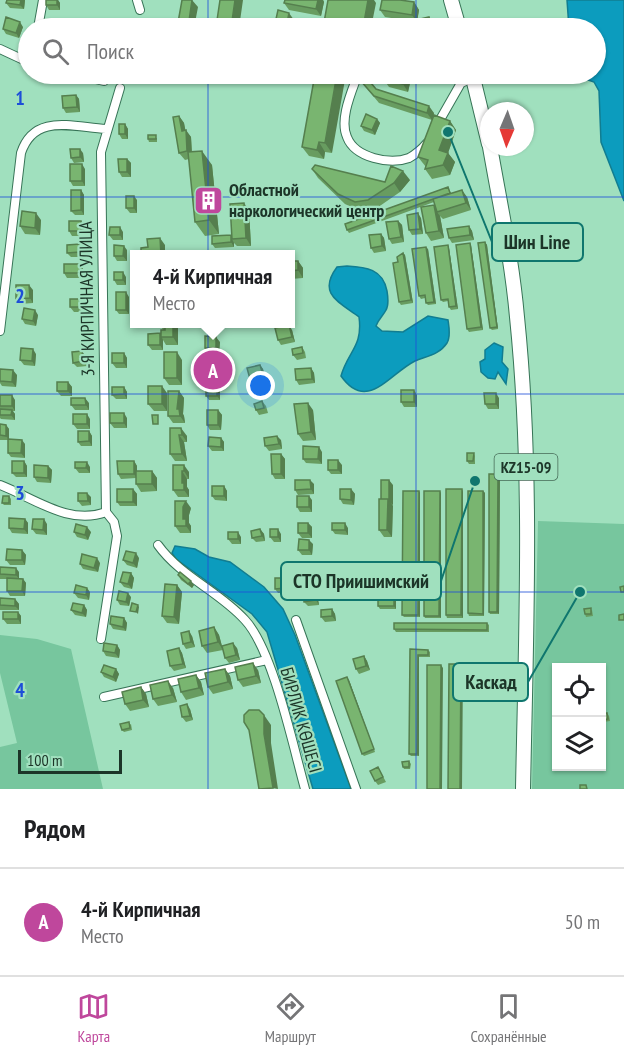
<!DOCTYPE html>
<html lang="ru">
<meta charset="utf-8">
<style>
body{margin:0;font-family:"PT Sans Narrow",sans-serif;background:#f6f6f6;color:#202124}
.controls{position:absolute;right:18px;bottom:18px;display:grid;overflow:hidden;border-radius:0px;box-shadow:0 2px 4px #0004}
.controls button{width:54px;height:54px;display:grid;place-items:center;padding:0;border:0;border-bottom:2px solid #e0e0e0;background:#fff;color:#202124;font:30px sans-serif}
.compass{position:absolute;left:480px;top:102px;width:54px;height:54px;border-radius:50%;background:#fff;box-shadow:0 2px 4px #0004;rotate:182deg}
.scale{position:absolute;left:18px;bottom:15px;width:104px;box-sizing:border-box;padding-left:6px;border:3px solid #1c3528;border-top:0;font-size:16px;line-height:21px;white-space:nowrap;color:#1c3528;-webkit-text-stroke:4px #a0e0be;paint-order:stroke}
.you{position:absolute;left:261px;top:386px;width:21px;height:21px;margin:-15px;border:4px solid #fff;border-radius:50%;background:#1a73e8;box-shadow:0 0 0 9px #1a73e833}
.badge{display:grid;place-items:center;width:39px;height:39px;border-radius:50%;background:#bf479c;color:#fff;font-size:20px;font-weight:700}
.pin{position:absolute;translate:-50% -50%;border:3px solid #fff;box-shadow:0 2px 6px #0006}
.popup{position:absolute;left:130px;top:250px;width:165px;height:78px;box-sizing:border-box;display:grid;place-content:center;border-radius:0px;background:#fff;filter:drop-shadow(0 2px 4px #0005);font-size:20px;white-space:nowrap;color:#757577}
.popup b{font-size:22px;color:#202124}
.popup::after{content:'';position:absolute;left:50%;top:100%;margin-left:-12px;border:12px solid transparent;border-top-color:#fff}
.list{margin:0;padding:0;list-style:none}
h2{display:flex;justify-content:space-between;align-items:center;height:78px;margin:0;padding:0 24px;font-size:26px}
h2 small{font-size:20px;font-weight:400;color:#757577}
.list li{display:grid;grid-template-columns:39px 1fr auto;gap:18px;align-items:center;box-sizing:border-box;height:108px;padding:0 24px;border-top:2px solid #e0e0e0}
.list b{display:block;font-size:22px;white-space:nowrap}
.list p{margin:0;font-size:20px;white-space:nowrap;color:#757577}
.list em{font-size:20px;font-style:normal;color:#757577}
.icon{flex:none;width:33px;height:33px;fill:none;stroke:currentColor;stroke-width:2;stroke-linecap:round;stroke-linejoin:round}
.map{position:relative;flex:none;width:624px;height:789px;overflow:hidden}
.search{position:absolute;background:#fff;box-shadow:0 2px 4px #0004;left:18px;right:18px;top:18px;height:66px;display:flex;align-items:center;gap:15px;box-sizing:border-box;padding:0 21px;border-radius:33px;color:#757577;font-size:22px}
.sheet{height:186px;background:#fff}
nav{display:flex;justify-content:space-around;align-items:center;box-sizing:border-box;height:84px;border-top:2px solid #e0e0e0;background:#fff;font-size:16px;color:#757577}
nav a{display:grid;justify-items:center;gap:3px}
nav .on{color:#bf479c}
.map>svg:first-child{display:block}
</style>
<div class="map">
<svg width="624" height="789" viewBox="0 0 624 789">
<rect width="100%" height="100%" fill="#a0e0be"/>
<!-- green -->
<path fill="#77c69e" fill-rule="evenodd" d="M538,521L624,524V789H532ZM556,668H602V766H556Z
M0,635L37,639L71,649L103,789H0V747L17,743L0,673Z"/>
<!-- water -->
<path fill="#0c9cbe" stroke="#117d91" stroke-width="1.5" d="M567,0H624V201L601,142L599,91L594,82L585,79L583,74H596V28H569Z
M347,266C366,267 383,269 387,291C388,297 389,305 386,310C383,316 379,318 376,326L382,331L403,332L428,316L448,320C449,327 451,336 447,343C439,355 427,356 415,361C389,374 367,413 341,376C348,351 363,347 359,317C339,302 317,294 337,267Z
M494,343L503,347L502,362L508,369L506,384L498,372L495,379L488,378L481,372L480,362L485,359V350Z
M175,546L195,549L209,557L230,562L264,587L283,609L295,635L351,789H313L267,632L252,614L176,559L172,553Z"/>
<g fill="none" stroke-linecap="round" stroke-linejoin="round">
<defs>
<path id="street" d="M137,0L140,10
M38,28L43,0
M0,49L28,62
M74,74L104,81
M358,74C352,91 339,119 347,137C355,158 390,165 409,158C416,154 422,149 427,143
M437,125L461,83L473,78
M0,331L21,153C34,113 72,127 106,129
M0,485C34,498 69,526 106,512
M158,545C181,577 219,591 245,620C273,650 293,746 305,789
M296,620L356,789
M101,639L117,536L114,522L106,512L101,152L120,88
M104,697L267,660"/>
<path id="highway" d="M451,0L459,28
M472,74L489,144
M490,147C500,204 512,260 517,317C533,473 526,632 523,789"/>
</defs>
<!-- street casing -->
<use href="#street" stroke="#377457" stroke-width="10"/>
<!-- highway casing -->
<use href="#highway" stroke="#377457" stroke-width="16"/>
<!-- street -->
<use href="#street" stroke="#fff" stroke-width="8"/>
<!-- highway -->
<use href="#highway" stroke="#fff" stroke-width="14"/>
</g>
<!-- wall -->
<path fill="#689c60" d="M25,0L24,9L10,8L6,3Z
M46,0H58L60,3V10H49L46,5Z
M285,0H323L324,2L321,16L289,10L284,3Z
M414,2L419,10L417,22L385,17L380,10Z
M23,27L19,38L6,34L3,29Z
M190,74L189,84L175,83L172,78Z
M206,74H224L223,81L210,79Z
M315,74L332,153L325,152L324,159L309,156L302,147Z
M412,74L408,92L389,87L384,80Z
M373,77L372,83L376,89L434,113V115L450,121L456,130L448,153L455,162L450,175L432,179L425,169L426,167L418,157L432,120L379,103L360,80Z
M76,95L79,99L80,112L66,113L63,108Z
M179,116L184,123L185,130L191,137L192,152L212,165L219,234L205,236L195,222L189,159L185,160L179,153Z
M377,119L380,123L375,135L364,131L361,126Z
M125,124L128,129V139H122L119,134Z
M157,138V142H149L148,139Z
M83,153L84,162L74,163L71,158Z
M127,159L131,163V177H122L119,172Z
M85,169V186H73L70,181Z
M312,169L385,182L410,180L400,192L374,210L362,212L345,204L318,178Z
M448,187L451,193L467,197L471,210L443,219L440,216L444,238L431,241L426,233L436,207L434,202L349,233L347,230Z
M81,190L84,195V215H75L71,211Z
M137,200V213H130L126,208Z
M249,210L251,246H237L234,243V247L215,248L212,244L232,236Z
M421,218L423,234L412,235L409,230Z
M41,220L40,235L25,234L20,226Z
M398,221L402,225L404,242L392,244L389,239Z
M84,225V236H72L69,231Z
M469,226L472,231L474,240L452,243L449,238Z
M123,232V240H113L109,235Z
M381,234L384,238L386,251L374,253L371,248Z
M485,242L487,245L498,329L492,330L490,328Z
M470,243L471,245L483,330L469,332L467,329Z
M80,244L84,249V257H71L67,253Z
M448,245L449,248L458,309L451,310L449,307L448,301L443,302L441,300Z
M428,249L436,304L428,305L426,303L425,298L421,299L419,296Z
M127,250V261H117L114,256Z
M403,253L405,255L413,303L401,305L399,302L398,262Z
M291,261H298L303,268V278L291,279Z
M80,264L83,269V278H67L64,273Z
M126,277V285H117L114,280Z
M33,290V303L20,304L16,299Z
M129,297V314H119L116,310Z
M86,304V312H74L70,307Z
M38,315L36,326L25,324L22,319Z
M178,324V345H166L163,340V350H152L148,345L160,333L161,335L163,330L161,326Z
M208,324H217V329H211Z
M268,324H281L271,327Z
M292,330L295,342L281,345L278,340Z
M220,342L219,353L208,352L205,348Z
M302,347L305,352L306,358L297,360L293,355Z
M82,351L85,356L87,366L77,367L73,363Z
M124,353L127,358V368H116L112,363Z
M212,353L216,358V383H210L206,378Z
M36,354L35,366L24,365L20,360Z
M182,360V385H169L164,378Z
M260,365L263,369L266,380L254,384L250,379Z
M311,368L314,373L315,383L299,385L296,380Z
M0,369L17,375L16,387L2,386L0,383Z
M68,382L72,387V396H61L57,391Z
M124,387L127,392V399H116L112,395Z
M220,388V400H209L206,396Z
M179,391L184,398L183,414L184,416L185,423H173L168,416Z
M167,393V411H154L148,404Z
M0,395L15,400V411H13L15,414V420L1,419L0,418Z
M417,395V407H404L401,402Z
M499,398V409H488L485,404Z
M262,401L266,406L268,413L259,415L256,410Z
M89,403V410H75L71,405Z
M218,410L222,415L221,430H210L207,425Z
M313,410L316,440L303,441L298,434Z
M127,418V428H114L110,423Z
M90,419V429H77L73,424Z
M0,424L6,425L9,429V439L25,444V458L11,457L8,453V440H0Z
M170,428L187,436V442H184L187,461H175L170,454Z
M89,431L92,436V446H81L78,442Z
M221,438L224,442V451H212L208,446Z
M281,440L282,449L269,451L265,446Z
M322,452V464L306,463L303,459Z
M474,453L475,456V464H469L467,461Z
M281,454L285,459V479H275L272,474Z
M24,461L27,466V477H16L12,473Z
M134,461L137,466V471H152L157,478V491L141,492L136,484V478L121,479L118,474Z
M173,465L189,472V479H187V487L189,490V497H178L173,490Z
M342,465V474H331L328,470Z
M48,466L52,470L51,483L37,482L34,477Z
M90,467V473H79L75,468Z
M498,474L500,476L499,614H490L489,612Z
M314,484V494L298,495L295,490Z
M393,485L392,537H384L379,530L381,499Z
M224,486L227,491V501L215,500L212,496Z
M133,489L137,494V506H120L117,502Z
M351,489L355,494L354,505L343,504L340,499Z
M462,489L463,492V618H447L446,615Z
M419,491L420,493V617H404L402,615Z
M440,491L441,494V618H425L424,616Z
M483,491L485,493L484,616H469L468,613Z
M9,496L11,499V505H4L2,503Z
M91,497V505L82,506L78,501Z
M312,500V512H300L297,507Z
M191,508L189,515V523L191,526V533H180L175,526Z
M25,519L28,523V534L12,533L9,528Z
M308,523L312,527V538H302L298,533Z
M47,524V535L36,534L32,529Z
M348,528V535L335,534L332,530Z
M260,529L264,534L265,541L256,542L252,538Z
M74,532H91L88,540L77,537Z
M281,534V542H274L270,537Z
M241,537V544H232L228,539Z
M313,544L312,555H302L298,550Z
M22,550L26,555L25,565H10L6,560Z
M139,558L137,568L127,565L123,560Z
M100,563L98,572L83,569L80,564Z
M0,567L19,572V578L23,579L26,583L25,596H10L7,591V579H0Z
M131,573L134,578L132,589L124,587L120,582Z
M316,573L319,577L320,586L301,588L298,583Z
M178,575L194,585L192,588L181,580Z
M285,578L288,583L289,593H278L275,589Z
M396,583V609H380L378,606Z
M177,585L182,592L179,624L167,623L162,616Z
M90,592L89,600L78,598L74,593Z
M317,594L319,605L308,606L304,602Z
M131,597L129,606L120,605L117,600Z
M0,598L15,599L19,604V610H0Z
M84,605L87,610L86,617L75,615L71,610Z
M332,609L335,614L336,621L325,622L321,617Z
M592,610L593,616L586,617L585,614Z
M18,612L21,616V624H7L3,619Z
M124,618L127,623L126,631L113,629L110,624Z
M487,623L489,625V632H396L394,629Z
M214,627L219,635L223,650L207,653L202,646Z
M192,636L195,647L186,649L183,644Z
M117,645L120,650L119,658L106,656L103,651Z
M179,648L182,653L186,668L174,671L170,666Z
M237,648L240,660L229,663L225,658Z
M410,649L428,650L430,652V657H419V756H411L409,754Z
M364,656L367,661L370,670L359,674L356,669Z
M116,669L119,674L116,682L104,677L101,672Z
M225,669L230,676L233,689L213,694L208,687Z
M258,670L261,683L243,687L238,680Z
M196,675L201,682L204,695L186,700L181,692Z
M349,680L375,752L364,756L362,754Z
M141,687L146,694L149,707L130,711L125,704Z
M173,688L177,702L158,706L153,699Z
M190,709L193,720L186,722L182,717Z
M607,713L609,716L610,721L603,722L602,720Z
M131,724L132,730L124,732L122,730Z
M409,761L411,764L410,769H404L403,767Z
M378,767L386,782L378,785L375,781Z"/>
<!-- shaded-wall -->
<path fill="#557f4e" d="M21,0H25L24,9L20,5Z
M57,0H58L60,3V10L57,5Z
M192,0L198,7L194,28H188Z
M235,0H243L239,28H231Z
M318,0H323L324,2L321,16L316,9Z
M368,0H374L376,3L371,28H363Z
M414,2L419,10L417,22L412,15Z
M289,13L294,20L293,28H286Z
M429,17L433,21L435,28H432Z
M20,22L23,27L19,38L16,33Z
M186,74H190L189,84L186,79Z
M218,74H224L223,81Z
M337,74H346L332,153L325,143Z
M367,74H370L373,77L371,84L366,77Z
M406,74H412L408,92L403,84Z
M76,95L79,99L80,112L77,107Z
M429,106L434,113L432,120L427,113Z
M179,116L184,123L186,133V130L191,137L192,158L187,151Z
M377,119L380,123L375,135L372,130Z
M450,121L456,130L448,153L455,162L450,175L443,165L439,150Z
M125,124L128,129V139L125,134Z
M319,142L325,152L324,159L317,150Z
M80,149L83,153L84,162L80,157Z
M202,151L212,165L219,234L209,220Z
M127,159L131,163V177L127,172Z
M82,164L85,169V186L82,181Z
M403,171L410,180L400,192L394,183Z
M81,190L84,195V215L81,210Z
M462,190L467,197L471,210L466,203Z
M134,196L137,200V213L134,208Z
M244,203L249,210L251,246L246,238Z
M434,205L439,212H437L440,216L444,238L439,231Z
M36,213L41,220L40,235L35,228Z
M418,213L421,218L423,234L420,229Z
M81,221L84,225V236L81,231Z
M398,221L402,225L404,242L401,237Z
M469,226L472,231L474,240L470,235Z
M120,227L123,232V240L120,235Z
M381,234L384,238L386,251L382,246Z
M231,235L232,239L234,243V247L231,242Z
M160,238L165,245V255H161Z
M485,242L487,245L498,329L497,327Z
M470,243L471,245L483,330L481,327Z
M80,244L84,249V257L80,252Z
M448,245L449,248L458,309L456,306Z
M124,246L127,250V261L123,256Z
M426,247L428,249L436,304L434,302Z
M403,253L405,255L413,303L411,300Z
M298,261L303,268V278L298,270Z
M80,264L83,269V278L80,273Z
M123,272L126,277V285L123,280Z
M29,285L33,290V303L30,298Z
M126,292L129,297V314L126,310Z
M83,299L86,304V312L83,307Z
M35,310L38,315L36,326L33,321Z
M173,324H178V345L173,337Z
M289,325L292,330L295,342L292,337Z
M160,333L163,340V350L160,345Z
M216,337L220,342L219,353L216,348Z
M33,349L36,354L35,366L32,361Z
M82,351L85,356L87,366L83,361Z
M177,352L182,360V385L177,378Z
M124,353L127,358V368L124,363Z
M212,353L216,358V383L213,378Z
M260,365L263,369L266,380L263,375Z
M311,368L314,373L315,383L312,379Z
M13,370L17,375L16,387L12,382Z
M68,382L72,387V396L68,391Z
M217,383L220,388V400L217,396Z
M162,386L167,393V411L162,404Z
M124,387L127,392V399L124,394Z
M414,390L417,395V407L414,402Z
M179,391L184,398L183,414L184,416L185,423L180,416L177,409Z
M496,393L499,398V409L496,404Z
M12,395L15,400V411L12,406Z
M85,398L89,403V410L86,405Z
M308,403L313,410L316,440L311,432Z
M12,410L15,414V420L11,415Z
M218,410L222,415L221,430L218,425Z
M124,413L127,418V428L124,423Z
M87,414L90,419V429L87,424Z
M6,425L9,429V440L6,436Z
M181,428L187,436V442L182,435Z
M89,431L92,436V446L89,441Z
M179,435L184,442L187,461L182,454Z
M277,436L281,440L282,449L279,444Z
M221,438L224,442V451L221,447Z
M22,440L25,444V458L21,453Z
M319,447L322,452V464L318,459Z
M281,454L285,459V479L281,474Z
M338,460L342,465V474L338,470Z
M24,461L27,466V477L24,473Z
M134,461L137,466V478L134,474Z
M87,462L90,467V473L86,468Z
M184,465L189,472V479L184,471Z
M48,466L52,470L51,483L48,478Z
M152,471L157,478V491L152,484Z
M182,471L187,479V487L189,490V497L184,490L182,483Z
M498,474L500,476L499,614L497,612Z
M310,480L314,484V494L311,489Z
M389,480L393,485V505L389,501Z
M224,486L227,491V501L224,496Z
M133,489L137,494V506L133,502Z
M351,489L355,494L354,505L351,500Z
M462,489L463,492V618L461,615Z
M419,491L420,493V617L418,615Z
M440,491L441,494V618L439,616Z
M483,491L485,493L484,616L483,614Z
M87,493L91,497V505L88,501Z
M309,496L312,500V512L309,507Z
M388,499L393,506L392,537L387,530Z
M186,501L191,508L189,515V523L191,526V533L186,526L183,519V507Z
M25,519L28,523V534L24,529Z
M44,519L47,524V535L43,530Z
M308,523L312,527V538L308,533Z
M345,523L348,528V535L345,530Z
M87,527L91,532L88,540L85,535Z
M260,529L264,534L265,541L262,536Z
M278,529L281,534V542L278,537Z
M238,532L241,537V544L238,539Z
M309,540L313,544L312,555L309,550Z
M22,550L26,555L25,565L22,560Z
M136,553L139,558L137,568L133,563Z
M97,558L100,563L98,572L94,568Z
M16,568L19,572V579L16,575Z
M131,573L134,578L132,589L128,584Z
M316,573L319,577L320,586L316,581Z
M285,578L288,583L289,593L285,588Z
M23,579L26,583L25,596L22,591Z
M394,580L396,583V609L394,606Z
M191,581L194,585L192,588L188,584Z
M177,585L182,592L179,624L174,617Z
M87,588L90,592L89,600L86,595Z
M314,589L317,594L319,605L316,600Z
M128,593L131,597L129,606L126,602Z
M15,599L19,604V610L15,606Z
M84,605L87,610L86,617L82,613Z
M138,605L139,607L138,614L136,612Z
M332,609L335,614L336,621L332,616Z
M18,612L21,616V624L18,619Z
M124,618L127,623L126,631L123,627Z
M214,627L219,635L223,650L218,642Z
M189,631L192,636L195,647L191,642Z
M233,643L237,648L240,660L236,655Z
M117,645L120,650L119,658L115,653Z
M179,648L182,653L186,668L183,664Z
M418,655L419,657V756L417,754Z
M364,656L367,661L370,670L366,666Z
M253,663L258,670L261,683L256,676Z
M461,664L463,667L462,789H460Z
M441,665L443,668L442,789H440Z
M116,669L119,674L116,682L113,677Z
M225,669L230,676L233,689L228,682Z
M196,675L201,682L204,695L199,688Z
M347,677L349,680L375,752L374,749Z
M168,681L173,688L177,702L172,695Z
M141,687L146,694L149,707L143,700Z
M187,704L190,709L193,720L190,716Z
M264,715L271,725V743L278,789L273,788L264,734Z"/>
<!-- building -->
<path fill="#79b570" stroke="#557f4e" stroke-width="1.5" d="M7,0H21L20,5L6,3Z
M46,0H57V5H46Z
M182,0H192L188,28H177Z
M220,0H235L231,28L216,27Z
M285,0H318L316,9L284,3Z
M328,0H368L363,28H323Z
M382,0H400L414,2L412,15L380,10Z
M278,10L289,13L286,28H274Z
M6,17L20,22L16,33L3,29Z
M429,17L432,28H422L420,19Z
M172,74H186V79L172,78Z
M315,74H337L325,143L319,142L317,150L302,147Z
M361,74H367L366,77L376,89L429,106L427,113L374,96L360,80Z
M385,74H406L403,84L384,80Z
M76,95L77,107L63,108L62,96Z
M366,114L377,119L372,130L361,126Z
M434,115L450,121L439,150L448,153L443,165L425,169L428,160L418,157Z
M179,116L182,131L186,130L187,151L179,153L173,117Z
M119,124H125V134H119Z
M148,135H156V139H148Z
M70,149H80V157L71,158Z
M202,151L209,220L195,222L188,152Z
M118,159H127V172H119Z
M70,164H82V181H70Z
M315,165L385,182L391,166L403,171L394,183L368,200L355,202L338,194L312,169Z
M448,187L450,193L347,230L345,224Z
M71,190H81V210L71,211Z
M462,190L466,203L437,212L433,199Z
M126,196H134V208H126Z
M244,203L246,238L232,239L230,204Z
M434,205L439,231L426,233L421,207Z
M22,211L36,213L35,228L20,226Z
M418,213L420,229L409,230L407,215Z
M69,221H81V231H69Z
M398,221L401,237L389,239L386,222Z
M469,226L470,235L449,238L447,229Z
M110,227H120V235H109Z
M381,234L382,246L371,248L369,235Z
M231,235V242L212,244V236Z
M160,238L161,255H141V248L148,247L147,239Z
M485,242L497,327L490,328L478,243Z
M470,243L481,327L467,329L456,245Z
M80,244V252L67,253V245Z
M114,245L124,246L123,256H114Z
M448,245L456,306L449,307L448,299L441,300L434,247Z
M426,247L434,302L426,303L425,295L419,296L412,249Z
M403,253L411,300L399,302L393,263L398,262L397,257Z
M291,261H298V270L291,271Z
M64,264H80V273H64Z
M114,272H123V280H114Z
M16,285H29L30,298L16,299Z
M116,292H126V310H116Z
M70,299H83V307H70Z
M24,308L35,310L33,321L22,319Z
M162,324H173V337H161V330H165V326H161Z
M289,325L292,337L278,340L275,328Z
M160,333V345H148V334Z
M205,336L216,337V348H205Z
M302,347L303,353L293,355L292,349Z
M21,348L33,349L32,361L20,360Z
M82,351L83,361L73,363L72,352Z
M164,352H177V378H164Z
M112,353H124V363H112Z
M206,353H212L213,378H206Z
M260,365L263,375L250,379L247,368Z
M311,368L312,379L296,380L295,369Z
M0,369L13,370L12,382L0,381Z
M57,382H68V391H57Z
M206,383H217V396H206Z
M148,386H162V404H148Z
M112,387H124V394L112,395Z
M401,390H414V402H401Z
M168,391H179L177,409H179L180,416H168Z
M484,393H496V404H485Z
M0,395H12V406H0Z
M71,398H85L86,405H71Z
M262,401L264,408L256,410L254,404Z
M308,403L311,432L298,434L294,404Z
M0,409L12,410L11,415H0Z
M207,410H218V425H207Z
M110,413H124V423H110Z
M73,414H87V424H73Z
M152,415H158V424H153Z
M0,424L6,425V436L0,435Z
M170,428H181L182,435H179L182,454H170Z
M78,431H89V441L78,442Z
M277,436L279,444L265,446L264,438Z
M209,437L221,438V447L208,446Z
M8,439L22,440L21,453H8Z
M303,446L319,447L318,459H303Z
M467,453H474L473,461H467Z
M271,454H281V474H272Z
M328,460H338V470H328Z
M12,461H24V473H12Z
M117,461H134V474H118Z
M75,462H87L86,468H75Z
M34,465L48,466V478L34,477Z
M173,465H184V471H182V483H184V490H173Z
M136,471H152V484H136Z
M489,474H498L497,612H489Z
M295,480H310L311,489L295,490Z
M381,480H389V501L388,499H381Z
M212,486H224V496H212Z
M117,489H133V502H117Z
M340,489H351V500L340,499Z
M446,489H462L461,615H446Z
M403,491H419L418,615H402Z
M424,491H440L439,616H424Z
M468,491H483V614L468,613Z
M78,493H87L88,501H78Z
M3,496H9V503H2Z
M297,496H309V507H297Z
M379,499H388L387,530H379Z
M175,501H186L183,507V519H186V526H175Z
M9,518L25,519L24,529L9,528Z
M33,519H44L43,530L32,529Z
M298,523H308V533H298Z
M332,523H345V530H332Z
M76,524L87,527L85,535L74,532Z
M260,529L262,536L252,538L251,531Z
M270,529H278V537H270Z
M228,532H238V539H228Z
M299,539L309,540V550H298Z
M7,549L22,550V560H6Z
M126,551L136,553L133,563L123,560Z
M82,554L97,558L94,568L80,564Z
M0,567L16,568V575L0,574Z
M123,572L131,573L128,584L120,582Z
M180,572L191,581L188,584L178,575Z
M316,573V581L298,583L297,574Z
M7,578L23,579L22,591H7Z
M275,578H285V588L275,589Z
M378,580H394V606H378Z
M165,584L177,585L174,617L162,616Z
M76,585L87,588L86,595L74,593Z
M624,586V592H621L620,587Z
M314,589L316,600L304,602L303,591Z
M119,591L128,593L126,602L117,600Z
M0,598L15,599V606L0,605Z
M73,603L84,605L82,613L71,610Z
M132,603L138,605L136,612L130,611Z
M591,608V614H585L584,609Z
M332,609V616L321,617V610Z
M3,612H18V619H3Z
M624,614V620H619V615Z
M111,616L124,618L123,627L110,624Z
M394,623H487V630L394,629Z
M214,627L218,642L202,646L199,631Z
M189,631L191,642L183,644L181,633Z
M104,643L117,645L115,653L103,651Z
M233,643L236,655L225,658L222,646Z
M179,648L183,664L170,666L167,651Z
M410,649L428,650V655H418L417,754H409Z
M364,656L366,666L356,669L353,659Z
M253,663L256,676L238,680L235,667Z
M449,664H461L460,789H448Z
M104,665L116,669L113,677L101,672Z
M427,665H441L440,789H427Z
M575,665H582V668H575Z
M225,669L228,682L208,687L205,673Z
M196,675L199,688L181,692L178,679Z
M347,677L374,749L362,754L336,681Z
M168,681L172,695L153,699L150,685Z
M141,687L143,700L125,704L122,692Z
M187,704L190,716L182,717L180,706Z
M249,710H259L264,715V734L273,788L259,789L249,730L244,722V715Z
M607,713L608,719L602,720V714Z
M129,722L130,728L122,730L120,724Z
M409,761V767H403L402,762Z
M378,767L383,777L375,781L370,771Z
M580,785H586L587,789H580Z"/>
<!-- grid -->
<path fill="none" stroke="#1d4ed8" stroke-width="1.5" stroke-opacity="0.55" d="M208,0V28M416,0V28M208,74V789M416,74V789M0,197H624M0,394H624M0,592H624"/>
<!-- icons -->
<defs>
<symbol id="building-square" viewBox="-11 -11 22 22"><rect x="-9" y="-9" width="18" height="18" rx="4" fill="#bf479c" stroke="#a0e0be"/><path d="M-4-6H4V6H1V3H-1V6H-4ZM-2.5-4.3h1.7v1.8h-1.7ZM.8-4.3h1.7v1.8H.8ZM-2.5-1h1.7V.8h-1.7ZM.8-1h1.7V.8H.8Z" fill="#fff"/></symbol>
</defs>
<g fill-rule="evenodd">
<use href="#building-square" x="192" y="184" width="33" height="33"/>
</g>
<g text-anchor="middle" stroke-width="4.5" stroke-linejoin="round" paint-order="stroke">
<!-- shield labels -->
<rect fill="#a0e0be" stroke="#446855" stroke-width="1.5" x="494.5" y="454" width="63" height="26" rx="4.5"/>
<g font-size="16" font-weight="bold" fill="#1c3528">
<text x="526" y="473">KZ15-09</text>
</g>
<!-- poi labels -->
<g font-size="18" font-weight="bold" fill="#1c3528" stroke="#a0e0be" text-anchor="start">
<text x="229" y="196">Областной<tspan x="229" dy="21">наркологический центр</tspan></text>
</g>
<!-- street labels -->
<g font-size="18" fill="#1c3528" stroke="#a0e0be">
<text transform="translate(87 299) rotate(-91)" y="6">3-Я КИРПИЧНАЯ УЛИЦА</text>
<text transform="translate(301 720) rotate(74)" y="6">БИРЛИК КӨШЕСІ</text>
</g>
</g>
<g font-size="20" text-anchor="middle" font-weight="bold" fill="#1d4ed8" stroke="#a0e0be" stroke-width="4.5" stroke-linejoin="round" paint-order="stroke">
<text x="20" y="105">1</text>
<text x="20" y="303">2</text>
<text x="20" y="500">3</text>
<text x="20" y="697">4</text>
</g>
<!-- callouts -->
<path fill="none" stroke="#0f766e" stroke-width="2" d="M448 132L492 242M475 481L441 581M580 592L528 682"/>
<g fill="#0f766e" stroke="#a0e0be" stroke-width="2">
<circle cx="448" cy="132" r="6"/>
<circle cx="475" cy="481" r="6"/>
<circle cx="580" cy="592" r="6"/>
</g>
<g fill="#a0e0be" stroke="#0f766e" stroke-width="2">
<rect x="492" y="223" width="91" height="38" rx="6"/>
<rect x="281" y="562" width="160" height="38" rx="6"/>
<rect x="453" y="663" width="75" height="38" rx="6"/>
</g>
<g font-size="20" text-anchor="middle" font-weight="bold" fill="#1c3528">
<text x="537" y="249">Шин Line</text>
<text x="361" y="588">СТО Приишимский</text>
<text x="491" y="689">Каскад</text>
</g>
</svg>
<div class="controls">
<button><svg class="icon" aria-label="locate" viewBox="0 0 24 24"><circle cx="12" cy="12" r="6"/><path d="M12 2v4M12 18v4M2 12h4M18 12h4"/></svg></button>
<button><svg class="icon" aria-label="layers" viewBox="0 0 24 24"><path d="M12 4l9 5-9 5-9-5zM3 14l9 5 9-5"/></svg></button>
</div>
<svg class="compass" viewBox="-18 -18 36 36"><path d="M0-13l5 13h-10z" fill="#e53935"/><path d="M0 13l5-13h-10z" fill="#757577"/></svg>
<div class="scale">100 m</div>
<div class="you"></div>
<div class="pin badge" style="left:213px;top:370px">A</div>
<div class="popup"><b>4-й Кирпичная</b>Место</div>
<div class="search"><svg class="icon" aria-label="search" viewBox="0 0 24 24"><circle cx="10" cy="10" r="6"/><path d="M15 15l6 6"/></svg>Поиск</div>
</div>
<section class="sheet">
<h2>Рядом<small></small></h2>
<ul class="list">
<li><span class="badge">A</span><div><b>4-й Кирпичная</b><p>Место</p></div><em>50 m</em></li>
</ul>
</section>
<nav>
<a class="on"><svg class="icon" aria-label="map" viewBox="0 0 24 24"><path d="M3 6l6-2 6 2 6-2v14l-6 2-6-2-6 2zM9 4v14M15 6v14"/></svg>Карта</a>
<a><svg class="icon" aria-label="directions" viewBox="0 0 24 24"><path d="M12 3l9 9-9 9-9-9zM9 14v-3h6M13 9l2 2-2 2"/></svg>Маршрут</a>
<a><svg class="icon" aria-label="saved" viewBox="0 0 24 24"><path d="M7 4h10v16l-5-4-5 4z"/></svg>Сохранённые</a>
</nav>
